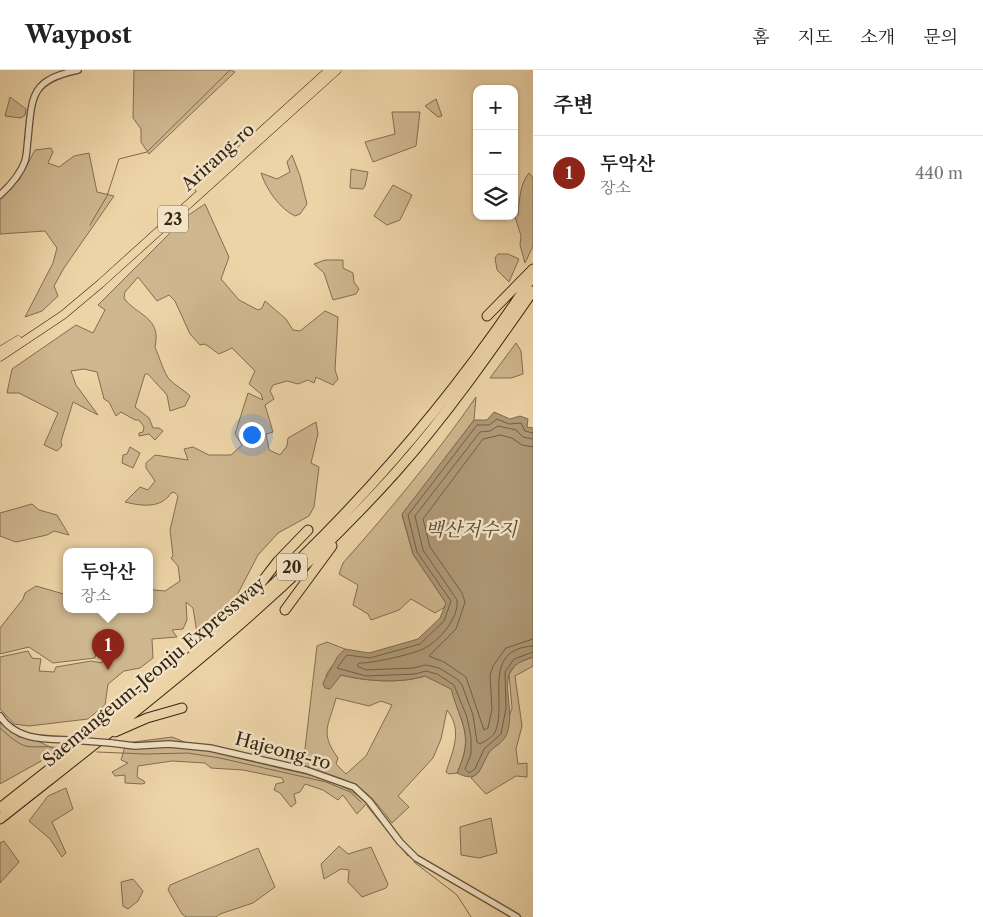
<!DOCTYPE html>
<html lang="ko">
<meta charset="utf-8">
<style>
body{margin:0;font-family:"Libre Caslon Text","Noto Serif KR",serif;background:#f6f6f6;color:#222}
.controls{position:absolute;right:15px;top:15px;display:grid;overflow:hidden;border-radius:10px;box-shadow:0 1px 4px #0004}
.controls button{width:45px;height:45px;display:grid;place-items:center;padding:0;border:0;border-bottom:1px solid #e0e0e0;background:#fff;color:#222;font:25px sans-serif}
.you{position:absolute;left:251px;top:364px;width:18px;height:18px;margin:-12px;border:4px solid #fff;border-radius:50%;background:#1a73e8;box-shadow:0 0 0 8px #1a73e833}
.badge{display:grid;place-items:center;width:32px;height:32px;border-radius:50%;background:#8f2418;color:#fff;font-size:16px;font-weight:700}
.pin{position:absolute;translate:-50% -41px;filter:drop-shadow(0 1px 2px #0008)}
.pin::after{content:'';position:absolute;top:26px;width:18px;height:15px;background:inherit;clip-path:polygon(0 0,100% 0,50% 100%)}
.popup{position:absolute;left:63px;top:478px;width:90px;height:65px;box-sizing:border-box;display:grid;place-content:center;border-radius:10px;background:#fff;filter:drop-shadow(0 1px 4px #0005);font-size:16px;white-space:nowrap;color:#767676}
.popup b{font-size:19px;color:#222}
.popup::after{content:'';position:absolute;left:50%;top:100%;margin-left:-10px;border:10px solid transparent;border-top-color:#fff}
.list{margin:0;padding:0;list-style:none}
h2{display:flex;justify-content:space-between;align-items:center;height:65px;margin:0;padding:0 20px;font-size:21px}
h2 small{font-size:16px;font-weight:400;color:#767676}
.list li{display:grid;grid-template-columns:32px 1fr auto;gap:15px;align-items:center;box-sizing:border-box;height:75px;padding:0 20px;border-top:1px solid #e0e0e0}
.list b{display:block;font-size:19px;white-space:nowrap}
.list p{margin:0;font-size:16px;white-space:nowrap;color:#767676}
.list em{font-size:16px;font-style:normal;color:#767676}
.icon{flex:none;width:28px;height:28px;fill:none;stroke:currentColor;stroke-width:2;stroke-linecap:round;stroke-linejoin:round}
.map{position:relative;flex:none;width:533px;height:847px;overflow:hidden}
header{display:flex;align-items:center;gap:30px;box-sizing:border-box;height:70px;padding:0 25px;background:#fff;border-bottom:1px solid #e0e0e0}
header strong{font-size:24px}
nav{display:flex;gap:28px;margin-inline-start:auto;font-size:18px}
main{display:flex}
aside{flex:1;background:#fff}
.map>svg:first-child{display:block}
</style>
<header>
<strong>Waypost</strong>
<nav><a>홈</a><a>지도</a><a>소개</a><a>문의</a></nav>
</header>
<main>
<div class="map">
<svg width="533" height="847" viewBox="0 0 533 847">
<rect width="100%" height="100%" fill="#edd4a7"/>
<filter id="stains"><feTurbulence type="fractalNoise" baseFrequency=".004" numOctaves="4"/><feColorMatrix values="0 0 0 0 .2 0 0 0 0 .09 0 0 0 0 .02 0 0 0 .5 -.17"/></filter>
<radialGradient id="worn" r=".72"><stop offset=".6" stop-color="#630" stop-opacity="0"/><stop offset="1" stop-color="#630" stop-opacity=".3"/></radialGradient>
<!-- green -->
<path fill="#ceb68e" stroke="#816e52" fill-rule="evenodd" d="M134,0H231L235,2L149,84L141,72V59L133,48Z
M10,27L26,39L25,45L21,48L5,46Z
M436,29L442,46L438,47L425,36Z
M392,42H420L416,76L373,92L365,72L395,64Z
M51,78L53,82L48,93L59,97L74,86L89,83L97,122L114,126L64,198L54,216L58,226L42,241L25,247L53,193L57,178L45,161L0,164V128L19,110L35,80Z
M292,85L300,106L307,134L300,144L295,146C280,139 266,119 261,103L277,109L290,102L287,92Z
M351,99L368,102L365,116L363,119L350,118Z
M529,103L533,108V176L525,193L520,175L521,166L514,143L518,145C519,132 520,113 529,103Z
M393,115L412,125L400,150L387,155L374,146Z
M205,134L229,187L221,209L239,230L258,240L262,238L265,231L286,249L293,260L300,261L325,241L338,247L335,300L338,309L333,315L316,307L314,313L308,310L298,314L287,311L273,315L270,321L274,329L265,335L273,362L266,364L269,380L280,385L287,376L288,368L316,352L318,364L311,393L319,397L314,437L309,446L278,463L258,485L235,529L201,563H197L193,538L186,532L187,550L183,559L172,560L177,567L152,569L153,588L140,598L124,601L108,614L105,635L88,649L29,656L14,654L0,639V587L28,581L32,588L41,589L39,601L54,602L56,597L91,591L102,593L104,583L96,581L95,588L53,593L29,577L0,584V558L23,529L25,523L36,516L67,525V539H149V515L154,520L165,521L180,511L178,496L171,488L173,486L170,460L178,426L174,422L171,423C161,439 141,436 125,432L140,417L148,420L155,411L146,398V393L155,385L188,390L184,379L193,377L209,385H231L242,375L235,364L248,323L263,330L261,324L249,314L255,301L232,278L219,284L205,274L200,275L190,264L175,231L169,225L157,231L138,207L125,222L124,228C135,245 162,246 155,277C159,286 164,304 170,310C176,316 184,320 190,326L185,336L170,341L167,325L148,304H145L135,337L149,348L153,358H159L163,361L155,370L149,364L139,366V363L143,362L144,357L139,350H135L121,342L116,346L109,332L104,329L97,302L84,299L71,301L76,315L98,345L73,332L61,371L62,376L57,381L44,375L58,343L19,323H7L12,299L76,255L93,263L105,240L98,235L187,146Z
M498,184H508L519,189L509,212L497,200L495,188Z
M325,190H343V198L353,203L354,212L359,219L356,224L333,230L324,203L314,194Z
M516,273L521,281L523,304L511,308H490Z
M476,327L474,350L402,445L413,484L446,533L445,537L435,543L411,529L399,540L371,550L368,544L353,535L358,515L339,504L343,493C390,440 435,386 476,327Z
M130,377L140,383L133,398L122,393L123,385L127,384Z
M32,434L39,440L57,445L69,465L54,461L47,465L16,472L0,466V443Z
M327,572L345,579L327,603L324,616L329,619L341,605C365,611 400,614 425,606L452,619C460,656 475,663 457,703L449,704L446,702C453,680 463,660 447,640L441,669L433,688L398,726L409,737L392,753C365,716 356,713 313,699L315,689L312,697L303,696L317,576ZM336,628L369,636L381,631L392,635L366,686L346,704L336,694L338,688C319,662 329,656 336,628Z
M533,587V596L515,606L522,656L516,679L518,694L527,693V707L516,706L486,724L471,708L479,702L488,682L500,673L512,638L509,604L517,593Z
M0,652L19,667L31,668L59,681L0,714Z
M172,667C207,682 245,689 283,699C315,706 341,710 367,733L357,744L343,725L338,730L323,720L305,714L300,722L294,724L296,733L291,737L280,723L274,720L276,714L284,712L282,708L243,700L211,698L205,693L172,691L138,696L137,707L144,711L145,713L142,714L125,713V705L115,706L112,702L128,693L121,690L126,673Z
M66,718L73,739L52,752L66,783L62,787L50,769L29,751L48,726Z
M491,748L497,783L479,788L461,785L460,757Z
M4,771L19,792L0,813V773Z
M339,776L348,784L371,777L388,814L386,818L362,827L348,812L349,800L341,799L324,809L321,794Z
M258,778L275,817L253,833L220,844L216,847H186L182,844L168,820L170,815Z
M133,809L143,821L138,831L128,839L123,836L121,812Z"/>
<!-- water -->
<path fill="#ae9876" stroke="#7d6a50" d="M494,342L510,349L520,346L528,349L527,357L533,358V587C524,590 512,594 509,605C504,621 515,645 506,666C501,675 491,677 487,686C479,702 477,713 457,703C475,664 461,655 451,619L425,606C399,614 366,611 341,605L330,619L325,618L323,613L338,586L345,579L369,583L418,569L440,548L446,533L413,484L402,444L474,350H487Z"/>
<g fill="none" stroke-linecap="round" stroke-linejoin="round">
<!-- shore -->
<path stroke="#715e46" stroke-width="1" d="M533,363L525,361L521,353L509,354L497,349L489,355H477L408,445L417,482L451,531L444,551L420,574L370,588L347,585L337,598L366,606L415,604L426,601L437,604L454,615L467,647L471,668V684L465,699L469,703L475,699L484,679L501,664L506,638L505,602L514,589L533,582
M533,369L523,367L516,360L498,356L490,361L480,362L415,446L423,480L457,530C459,549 439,571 423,579C413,584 370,594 359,593L357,596L366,600L413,598L426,595L439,598L457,609L462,615L473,645L477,672L480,674C485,671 493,667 495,662C508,633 480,579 533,576
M533,377L522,375L512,368L500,365L483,369L423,449L430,477L462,523L465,532L456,559L429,586L444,592L466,607L484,660L488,658L492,639L490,605L493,596L506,578L533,569"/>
<!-- stream -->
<path stroke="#7d6a50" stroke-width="1" d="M90,155L107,126L119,89L147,82L230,0
M0,658C30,686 27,673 62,678
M97,682L145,684L188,683L220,688L326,712L350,722L361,732
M367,736L408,786
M414,792L457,825L471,847"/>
<defs>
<path id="tertiary" d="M0,125C11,115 20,105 25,91C27,84 27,76 28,68C32,25 31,10 78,0
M0,646C16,671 46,669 72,670
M111,673L135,676L169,674L210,678L306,700L354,717L369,731L400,772L416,788L517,847"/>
<path id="trunk" d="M199,118L329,0
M0,281L18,270
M0,287L63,245L100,214L337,0"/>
<path id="motorway" d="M487,246L533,199
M243,536L278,491L308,460
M285,540L332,476
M115,662L147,648L182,638
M0,738C84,671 172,606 252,534C359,437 454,327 533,206
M0,749C138,640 278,534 396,402C446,346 490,283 533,221"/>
</defs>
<!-- tertiary casing -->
<use href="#tertiary" stroke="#62513a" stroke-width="8"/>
<!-- trunk casing -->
<use href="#trunk" stroke="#342516" stroke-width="9"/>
<!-- motorway casing -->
<use href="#motorway" stroke="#342516" stroke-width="11"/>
<!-- tertiary -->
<use href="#tertiary" stroke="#f3e3c6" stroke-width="5.5"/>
<!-- trunk -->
<use href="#trunk" stroke="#edd4a7" stroke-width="8"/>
<!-- motorway -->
<use href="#motorway" stroke="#edd4a7" stroke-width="9"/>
<defs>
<path id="tertiary-bridge" d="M72,670L111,673"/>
</defs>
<!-- tertiary-bridge casing -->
<use href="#tertiary-bridge" stroke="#62513a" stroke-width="8" stroke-linecap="butt"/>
<!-- tertiary-bridge -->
<use href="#tertiary-bridge" stroke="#f3e3c6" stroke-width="5.5"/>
</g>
<g text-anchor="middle" stroke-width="5" stroke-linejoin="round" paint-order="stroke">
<!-- shield labels -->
<g fill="#f3e3c6" stroke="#6d5e4b" stroke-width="1">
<rect x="158" y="135.5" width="30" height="27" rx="4"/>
<rect x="277" y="483.5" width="30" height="27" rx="4"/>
</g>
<g font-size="16" font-weight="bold" fill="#342516">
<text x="173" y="155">23</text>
<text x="292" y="503">20</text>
</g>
<!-- street labels -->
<g font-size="18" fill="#342516" stroke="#f3e3c6">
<text transform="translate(218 87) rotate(-42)" y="6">Arirang-ro</text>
<text transform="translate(154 602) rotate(-40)" y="6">Saemangeum-Jeonju Expressway</text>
<text transform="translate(283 681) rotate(15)" y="6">Hajeong-ro</text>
</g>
<!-- water labels -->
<g font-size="19" font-style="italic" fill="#594833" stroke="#f3e3c6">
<text x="471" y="466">백산저수지</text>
</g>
</g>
<rect width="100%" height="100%" filter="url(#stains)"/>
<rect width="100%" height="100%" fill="url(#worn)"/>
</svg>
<div class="controls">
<button>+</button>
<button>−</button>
<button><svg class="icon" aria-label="layers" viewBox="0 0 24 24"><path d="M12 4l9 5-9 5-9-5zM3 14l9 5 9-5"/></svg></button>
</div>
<div class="you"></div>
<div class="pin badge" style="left:108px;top:600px">1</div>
<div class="popup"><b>두악산</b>장소</div>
</div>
<aside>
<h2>주변<small></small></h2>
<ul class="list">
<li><span class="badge">1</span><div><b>두악산</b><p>장소</p></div><em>440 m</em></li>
</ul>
</aside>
</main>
